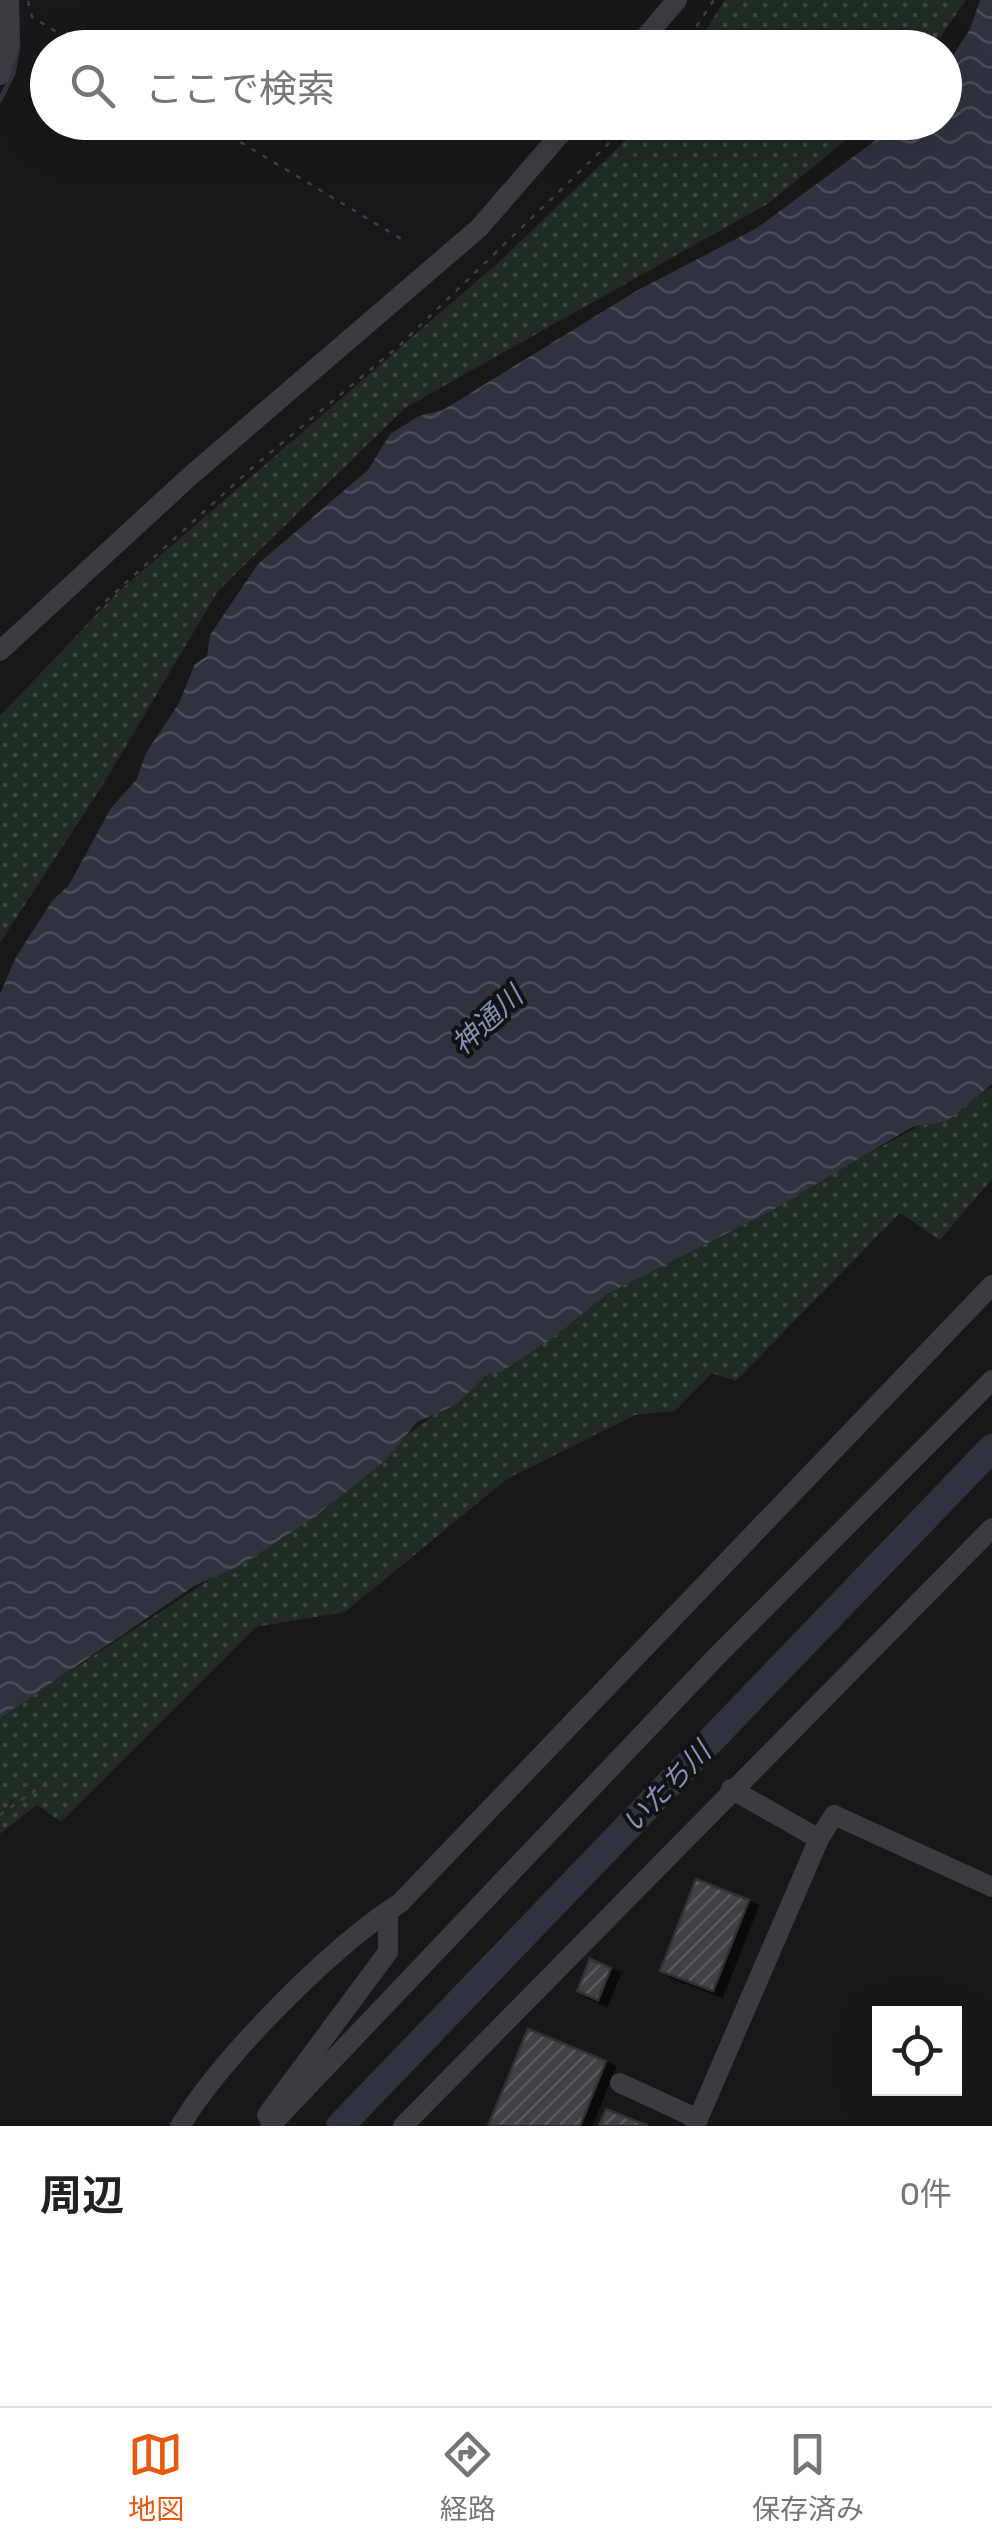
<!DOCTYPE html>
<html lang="ja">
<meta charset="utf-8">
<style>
body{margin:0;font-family:Rubik,"Noto Sans JP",sans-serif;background:#f2f2f2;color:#222}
.controls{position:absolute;right:30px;bottom:30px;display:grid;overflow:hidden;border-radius:0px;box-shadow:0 10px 40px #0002}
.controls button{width:90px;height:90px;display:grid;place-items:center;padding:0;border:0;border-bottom:2px solid #e0e0e0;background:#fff;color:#222;font:50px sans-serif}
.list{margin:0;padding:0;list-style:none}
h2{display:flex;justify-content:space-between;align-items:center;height:130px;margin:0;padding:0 40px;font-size:42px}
h2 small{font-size:32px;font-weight:400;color:#767676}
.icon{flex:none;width:55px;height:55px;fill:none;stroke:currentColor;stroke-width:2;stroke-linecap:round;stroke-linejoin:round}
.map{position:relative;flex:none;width:992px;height:2126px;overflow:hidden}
.search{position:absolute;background:#fff;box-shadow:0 10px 40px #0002;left:30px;right:30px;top:30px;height:110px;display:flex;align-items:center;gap:25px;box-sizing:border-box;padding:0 35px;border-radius:55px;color:#767676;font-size:38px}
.sheet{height:280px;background:#fff}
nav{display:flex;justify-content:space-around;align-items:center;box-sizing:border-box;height:140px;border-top:2px solid #e0e0e0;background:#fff;font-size:28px;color:#767676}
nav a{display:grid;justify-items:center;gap:5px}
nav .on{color:#ea580c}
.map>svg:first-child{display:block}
</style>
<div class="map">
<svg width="992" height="2126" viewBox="0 0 992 2126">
<defs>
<pattern id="grass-dots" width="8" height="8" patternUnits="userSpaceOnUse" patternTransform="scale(2.5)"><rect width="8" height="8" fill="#222a24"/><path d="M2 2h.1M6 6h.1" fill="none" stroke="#3f4642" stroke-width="1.8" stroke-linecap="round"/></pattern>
<pattern id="water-waves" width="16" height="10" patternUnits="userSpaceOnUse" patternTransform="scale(2.5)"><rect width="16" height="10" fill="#2e333e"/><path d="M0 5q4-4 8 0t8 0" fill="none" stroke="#4a4e58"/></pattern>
<pattern id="building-hatch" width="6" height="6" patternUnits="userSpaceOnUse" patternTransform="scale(2.5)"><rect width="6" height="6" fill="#404044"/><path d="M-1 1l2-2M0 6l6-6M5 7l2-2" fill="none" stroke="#59595d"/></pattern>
<filter id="shadow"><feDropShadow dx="9" dy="5.5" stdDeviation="0" flood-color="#0009"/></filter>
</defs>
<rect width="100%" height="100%" fill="#18181a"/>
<!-- grass -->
<path fill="url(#grass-dots)" d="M725,0H966L933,47H695Z
M644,123H867L769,203L405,408L218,591L104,783L0,943V716L116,594L501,260Z
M992,1087V1179L940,1240L900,1213L736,1381L712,1373L675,1411L635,1415L507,1479L345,1612L256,1627L61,1822L37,1805L0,1834V1717L270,1540L488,1373L607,1294Z"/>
<!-- water -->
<path fill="url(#water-waves)" d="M980,0H992V1084L947,1121L912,1127L771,1211L607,1294L551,1339L501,1372L488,1374L455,1405L417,1422L386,1460L314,1517L243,1564L194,1586L0,1718V994L16,957L52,901L69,885L111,808L137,779L146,753L179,703L195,664L207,656L210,635L258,564L368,470L390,434L419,416L443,410L638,290L757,228L899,123L944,122L945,68L970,29Z"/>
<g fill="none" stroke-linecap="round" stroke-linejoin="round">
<!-- stream -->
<path stroke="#2e333e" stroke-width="5" d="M0,100L13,74L18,46"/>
<!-- river -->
<path stroke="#2e333e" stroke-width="28" d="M340,2126L992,1448"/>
</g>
<!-- building -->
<path fill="url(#building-hatch)" stroke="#333236" stroke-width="2.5" filter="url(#shadow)" d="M696,1879L749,1900L713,1991L660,1971Z
M590,1959L611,1968L598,2000L577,1991Z
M528,2029L606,2061L580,2126H488Z
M606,2109L648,2126H599Z"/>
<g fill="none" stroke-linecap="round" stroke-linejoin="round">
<!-- path -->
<path stroke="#3f3f46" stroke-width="2.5" stroke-dasharray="5 8" stroke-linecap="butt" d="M28,1L32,17L83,48
M682,48L714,0
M207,122L403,240
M588,132L600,122
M96,610L252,468L400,345L631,122
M0,1815L48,1781"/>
<!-- minor -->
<path stroke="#3b3b41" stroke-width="20" d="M636,48L677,0
M0,75L10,42L9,0
M0,651L189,477L479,228L571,122
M731,1789L819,1839L834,1815L992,1887
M620,2083L698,2119
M267,2115L388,1952V1911
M180,2126C224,2055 330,1948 400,1903L992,1285
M270,2126L716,1657L992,1380
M403,2126L992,1528
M695,2126L819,1839"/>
</g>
<g text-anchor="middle" stroke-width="8" stroke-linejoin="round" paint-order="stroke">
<!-- water labels -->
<g font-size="28" font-style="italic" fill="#8292b4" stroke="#131315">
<text transform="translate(487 1020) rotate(-43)" y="10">神通川</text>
<text transform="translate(666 1787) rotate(-46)" y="10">いたち川</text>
</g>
</g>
</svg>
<div class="controls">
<button><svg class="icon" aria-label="locate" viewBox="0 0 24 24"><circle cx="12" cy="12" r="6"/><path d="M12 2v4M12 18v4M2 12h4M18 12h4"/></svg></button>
</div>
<div class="search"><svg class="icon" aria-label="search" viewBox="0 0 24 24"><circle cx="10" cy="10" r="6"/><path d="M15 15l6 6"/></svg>ここで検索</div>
</div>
<section class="sheet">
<h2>周辺<small>0件</small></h2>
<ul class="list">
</ul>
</section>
<nav>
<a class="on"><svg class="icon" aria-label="map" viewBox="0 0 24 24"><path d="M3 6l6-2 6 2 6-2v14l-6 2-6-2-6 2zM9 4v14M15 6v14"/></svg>地図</a>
<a><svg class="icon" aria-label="directions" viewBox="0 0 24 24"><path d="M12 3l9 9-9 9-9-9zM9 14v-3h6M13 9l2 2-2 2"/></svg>経路</a>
<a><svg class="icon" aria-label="saved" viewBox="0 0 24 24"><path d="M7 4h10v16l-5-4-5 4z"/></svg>保存済み</a>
</nav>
